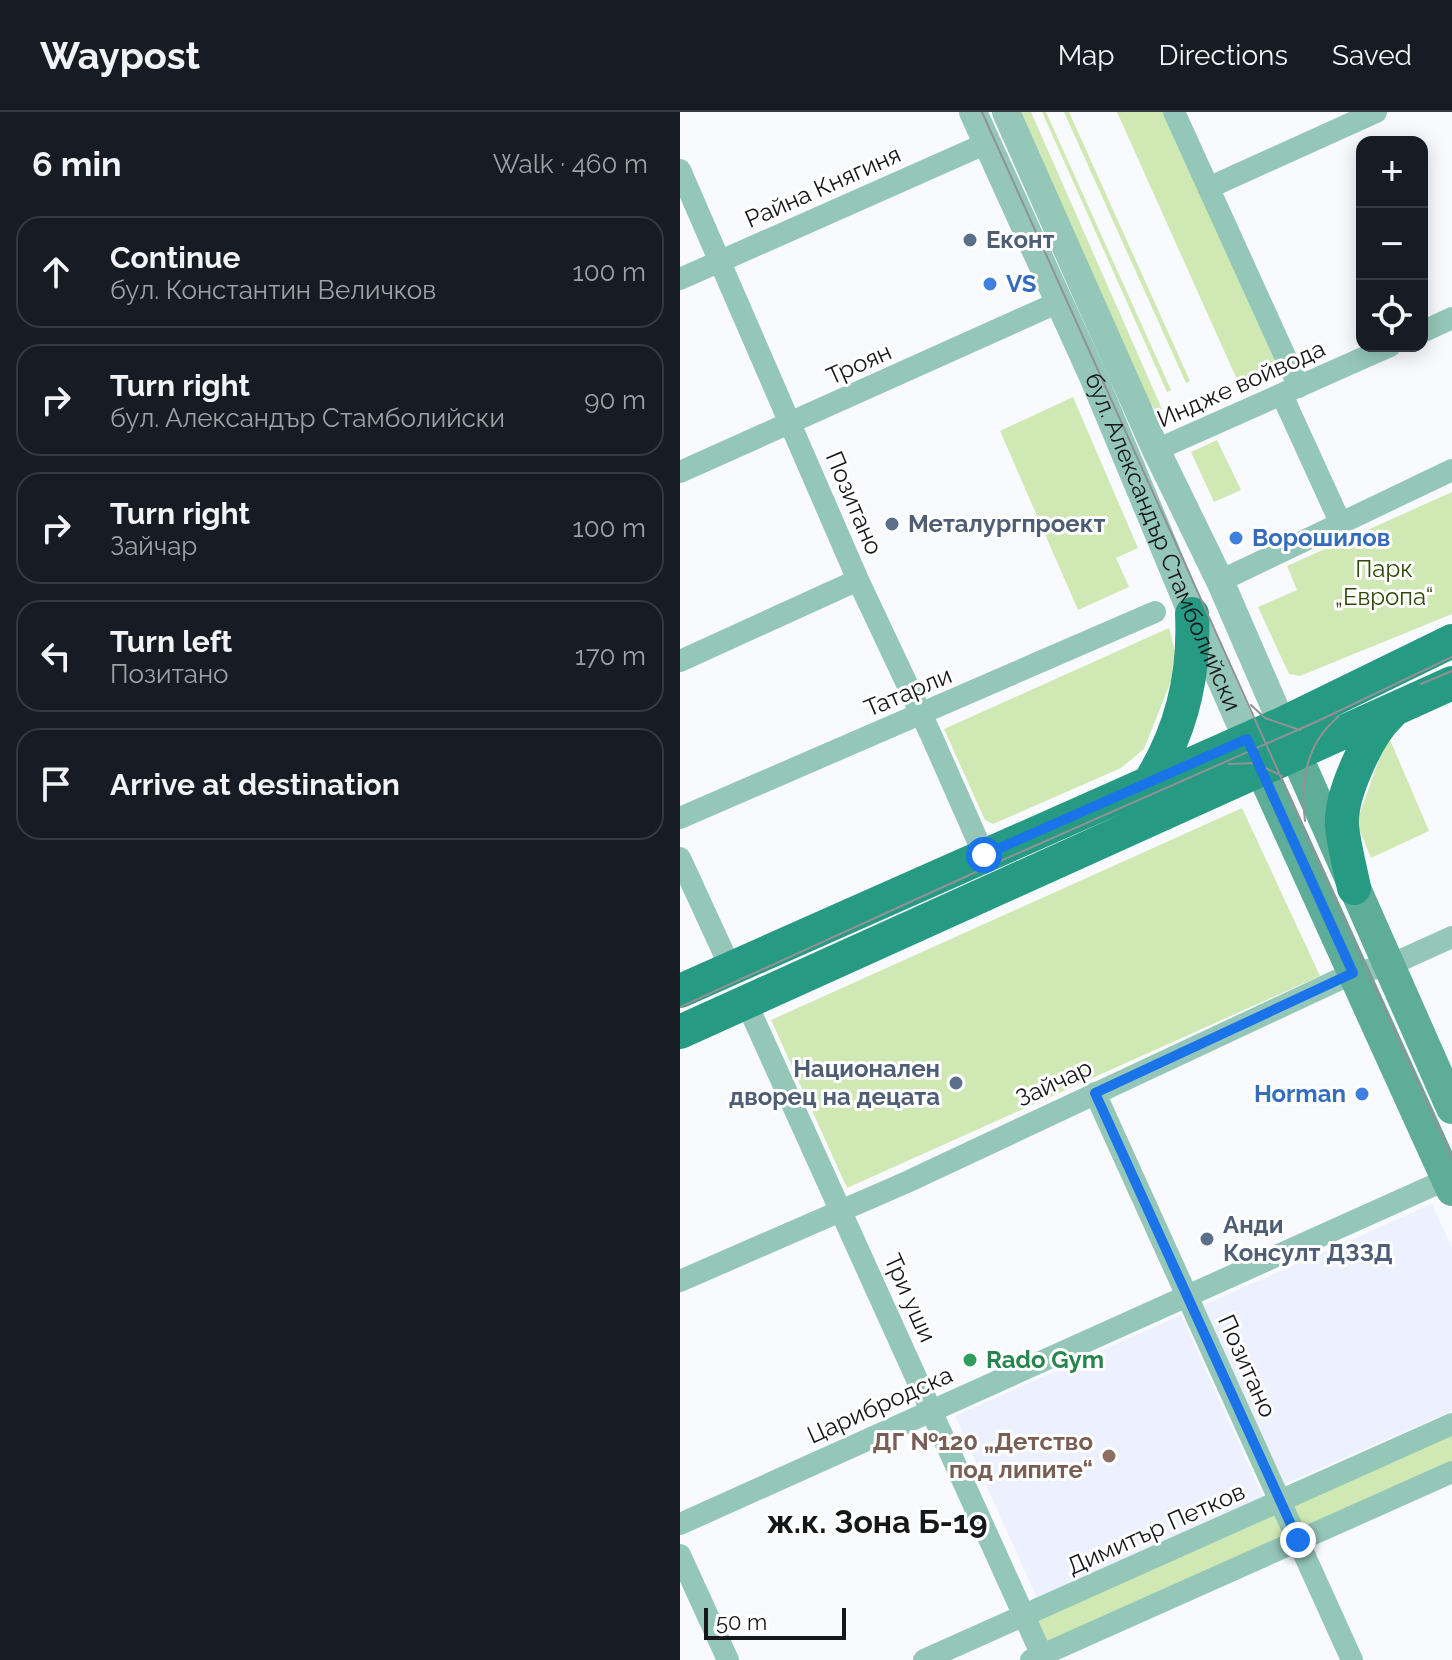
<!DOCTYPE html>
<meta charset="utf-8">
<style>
body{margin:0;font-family:Raleway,sans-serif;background:#20242c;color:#f1f3f6}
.controls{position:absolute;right:24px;top:24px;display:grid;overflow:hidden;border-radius:16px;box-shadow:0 4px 20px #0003}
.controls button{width:72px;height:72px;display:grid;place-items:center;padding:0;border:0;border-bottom:2px solid #363941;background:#171b24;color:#f1f3f6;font:40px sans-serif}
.scale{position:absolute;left:24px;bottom:20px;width:142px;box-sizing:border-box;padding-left:8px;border:4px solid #161719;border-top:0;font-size:22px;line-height:28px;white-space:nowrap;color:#161719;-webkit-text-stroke:6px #fff;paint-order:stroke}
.stop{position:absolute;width:24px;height:24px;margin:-18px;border:6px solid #1a73e8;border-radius:50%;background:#fff}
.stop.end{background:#1a73e8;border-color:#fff;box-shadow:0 2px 8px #0008}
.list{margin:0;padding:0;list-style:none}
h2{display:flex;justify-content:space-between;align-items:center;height:104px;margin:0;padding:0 32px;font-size:34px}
h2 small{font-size:26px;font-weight:400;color:#9ea1a6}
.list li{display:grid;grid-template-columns:52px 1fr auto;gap:24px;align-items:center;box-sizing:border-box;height:112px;margin:0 16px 16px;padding:0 16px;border:2px solid #363941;border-radius:24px}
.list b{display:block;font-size:30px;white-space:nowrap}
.list p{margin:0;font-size:26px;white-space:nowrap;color:#9ea1a6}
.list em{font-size:26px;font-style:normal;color:#9ea1a6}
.icon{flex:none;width:44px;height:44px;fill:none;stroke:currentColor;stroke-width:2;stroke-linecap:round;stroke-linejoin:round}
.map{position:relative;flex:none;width:772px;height:1548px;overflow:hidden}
header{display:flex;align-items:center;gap:48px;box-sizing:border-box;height:112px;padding:0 40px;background:#171b24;border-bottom:2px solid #363941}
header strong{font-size:38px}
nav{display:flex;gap:44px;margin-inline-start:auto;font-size:28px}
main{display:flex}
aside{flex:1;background:#171b24}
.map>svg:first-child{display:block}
</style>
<header>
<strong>Waypost</strong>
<nav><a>Map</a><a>Directions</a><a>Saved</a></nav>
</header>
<main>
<aside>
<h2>6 min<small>Walk · 460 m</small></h2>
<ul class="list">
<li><svg class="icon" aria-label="ahead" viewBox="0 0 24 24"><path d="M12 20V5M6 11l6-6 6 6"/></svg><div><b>Continue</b><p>бул. Константин Величков</p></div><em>100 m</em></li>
<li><svg class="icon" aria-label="right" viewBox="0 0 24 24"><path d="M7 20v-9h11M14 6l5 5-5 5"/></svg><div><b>Turn right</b><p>бул. Александър Стамболийски</p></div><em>90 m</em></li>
<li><svg class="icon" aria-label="right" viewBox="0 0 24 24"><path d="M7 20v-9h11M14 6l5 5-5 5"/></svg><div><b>Turn right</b><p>Зайчар</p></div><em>100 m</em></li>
<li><svg class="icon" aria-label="left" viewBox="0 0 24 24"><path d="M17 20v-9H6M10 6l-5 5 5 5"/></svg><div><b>Turn left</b><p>Позитано</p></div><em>170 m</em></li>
<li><svg class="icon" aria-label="arrive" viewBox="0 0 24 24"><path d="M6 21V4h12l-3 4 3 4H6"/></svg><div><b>Arrive at destination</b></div></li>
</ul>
</aside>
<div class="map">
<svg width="772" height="1548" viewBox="0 0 772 1548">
<rect width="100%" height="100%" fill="#f9fafe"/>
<!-- built -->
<path fill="#edf1ff" d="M752,1092L772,1136V1299L602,1373L519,1195Z
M501,1203L583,1385L357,1486L275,1304Z"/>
<!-- green -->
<path fill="#d0e9b4" d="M339,0H351L482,297H475L468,290Z
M362,0H366L491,278L487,280Z
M384,0H389L510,269L506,271Z
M437,0H486L600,254L559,272Z
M393,285L458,436L436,446L449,475L398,498L320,319Z
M537,328L561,378L534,390L511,340Z
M772,380V502L620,564L609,562L578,495L617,478L607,454Z
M489,516L495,539L491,569L464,637L441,656L313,712L305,708L264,617Z
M708,623L749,719L691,746L679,717L678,706Z
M562,696L640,864L167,1076L91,908Z
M772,1312V1360L362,1543L345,1504Z"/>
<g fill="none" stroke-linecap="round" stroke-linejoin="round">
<!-- minor -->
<path stroke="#95c7b9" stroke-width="22" d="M494,0L619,275
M0,58L178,468L251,623L304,743
M528,76L696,0
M0,167L307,31
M742,220L772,206
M602,283L660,410
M476,338L710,234
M0,360L379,190
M540,469L772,358
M0,549L178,468
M0,706L475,500
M0,746L51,857
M66,890L364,1548
M415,981L672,1548
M0,1169L227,1070L673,861L708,854L772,825
M0,1412L772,1065
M0,1443L48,1548
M244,1548L772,1312
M351,1548L772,1360"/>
<!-- tertiary -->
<g stroke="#95c7b9" stroke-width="28">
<path id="s1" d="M293,0L415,269L512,502L567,627"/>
<path d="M326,0L476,338L540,469L602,612"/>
</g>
<!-- secondary -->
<path stroke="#5ead99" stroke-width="32" d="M605,618L772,996
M570,633L772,1078"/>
<!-- primary -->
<path stroke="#269a82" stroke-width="34" d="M469,671C502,619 515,563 512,502
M674,776C670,755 664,734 662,714C660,683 688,622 710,602
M0,879L602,612L772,529
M0,920L772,571"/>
<!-- tram -->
<path stroke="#919295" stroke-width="2" d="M302,0L772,1046
M741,572L772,559
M571,593L585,606L620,618
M549,652L575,651L602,664
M625,709C620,669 626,632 658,605
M0,895L309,754L638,609L772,545"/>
</g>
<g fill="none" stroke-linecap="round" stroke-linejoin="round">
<!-- route -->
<path stroke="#1a73e8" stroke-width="10" d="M304,743L567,627L574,642L673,861L415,981L618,1428"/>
</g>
<!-- markers -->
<g fill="#5c6f8a" stroke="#fff" stroke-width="3">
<circle cx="290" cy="128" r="8"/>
<circle cx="212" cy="412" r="8"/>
<circle cx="276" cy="971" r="8"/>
<circle cx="527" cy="1127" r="8"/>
</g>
<g fill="#3f7fe0" stroke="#fff" stroke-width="3">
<circle cx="310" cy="172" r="8"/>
<circle cx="556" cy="426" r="8"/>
<circle cx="682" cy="982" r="8"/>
</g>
<circle fill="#2e9e5b" stroke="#fff" stroke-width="3" cx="290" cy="1248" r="8"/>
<circle fill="#8d6e63" stroke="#fff" stroke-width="3" cx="429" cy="1344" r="8"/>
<g text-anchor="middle" stroke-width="6" stroke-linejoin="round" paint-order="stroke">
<!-- street labels -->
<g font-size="24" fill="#161719" stroke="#fff">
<text transform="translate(143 75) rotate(-24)" y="8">Райна Княгиня</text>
<text transform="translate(179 252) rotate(-24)" y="8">Троян</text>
<text transform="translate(561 272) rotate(-24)" y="8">Индже войвода</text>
<text transform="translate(174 391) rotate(67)" y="8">Позитано</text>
<text dy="8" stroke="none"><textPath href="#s1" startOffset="470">бул. Александър Стамболийски</textPath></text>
<text transform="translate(228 580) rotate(-23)" y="8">Татарли</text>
<text transform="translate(374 971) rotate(-25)" y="8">Зайчар</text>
<text transform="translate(230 1186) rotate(66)" y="8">Три уши</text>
<text transform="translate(567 1254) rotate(66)" y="8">Позитано</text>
<text transform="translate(200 1293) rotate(-24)" y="8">Царибродска</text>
<text transform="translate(476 1417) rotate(-24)" y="8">Димитър Петков</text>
</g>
<!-- service labels -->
<g font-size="24" font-weight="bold" fill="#4e5e75" stroke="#fff" text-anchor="start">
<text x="306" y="136">Еконт</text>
<text x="228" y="420">Металургпроект</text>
<text x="260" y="965" text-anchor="end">Национален<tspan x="260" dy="28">дворец на децата</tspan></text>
<text x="543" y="1121">Анди<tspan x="543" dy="28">Консулт ДЗЗД</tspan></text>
</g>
<!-- shop labels -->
<g font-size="24" font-weight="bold" fill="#366cbe" stroke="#fff" text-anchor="start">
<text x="326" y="180">VS</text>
<text x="572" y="434">Ворошилов</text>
<text x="666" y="990" text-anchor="end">Horman</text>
</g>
<!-- park labels -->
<g font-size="24" fill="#304805" stroke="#fff">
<text x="704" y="465">Парк<tspan x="704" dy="28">„Европа“</tspan></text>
</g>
<!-- leisure labels -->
<g font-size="24" font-weight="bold" fill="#27864d" stroke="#fff" text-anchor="start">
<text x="306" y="1256">Rado Gym</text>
</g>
<!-- education labels -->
<g font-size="24" font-weight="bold" fill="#785e54" stroke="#fff" text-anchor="end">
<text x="413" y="1338">ДГ №120 „Детство<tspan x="413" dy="28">под липите“</tspan></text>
</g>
<!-- district labels -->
<g font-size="32" font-weight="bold" fill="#161719" stroke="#fff">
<text x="197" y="1421">ж.к. Зона Б-19</text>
</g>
</g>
</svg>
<div class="controls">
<button>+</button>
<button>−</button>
<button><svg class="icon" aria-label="locate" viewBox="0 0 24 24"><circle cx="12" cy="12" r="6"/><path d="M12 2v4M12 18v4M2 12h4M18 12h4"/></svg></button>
</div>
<div class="scale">50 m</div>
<div class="stop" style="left:304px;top:743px"></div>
<div class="stop end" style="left:618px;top:1428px"></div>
</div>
</main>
